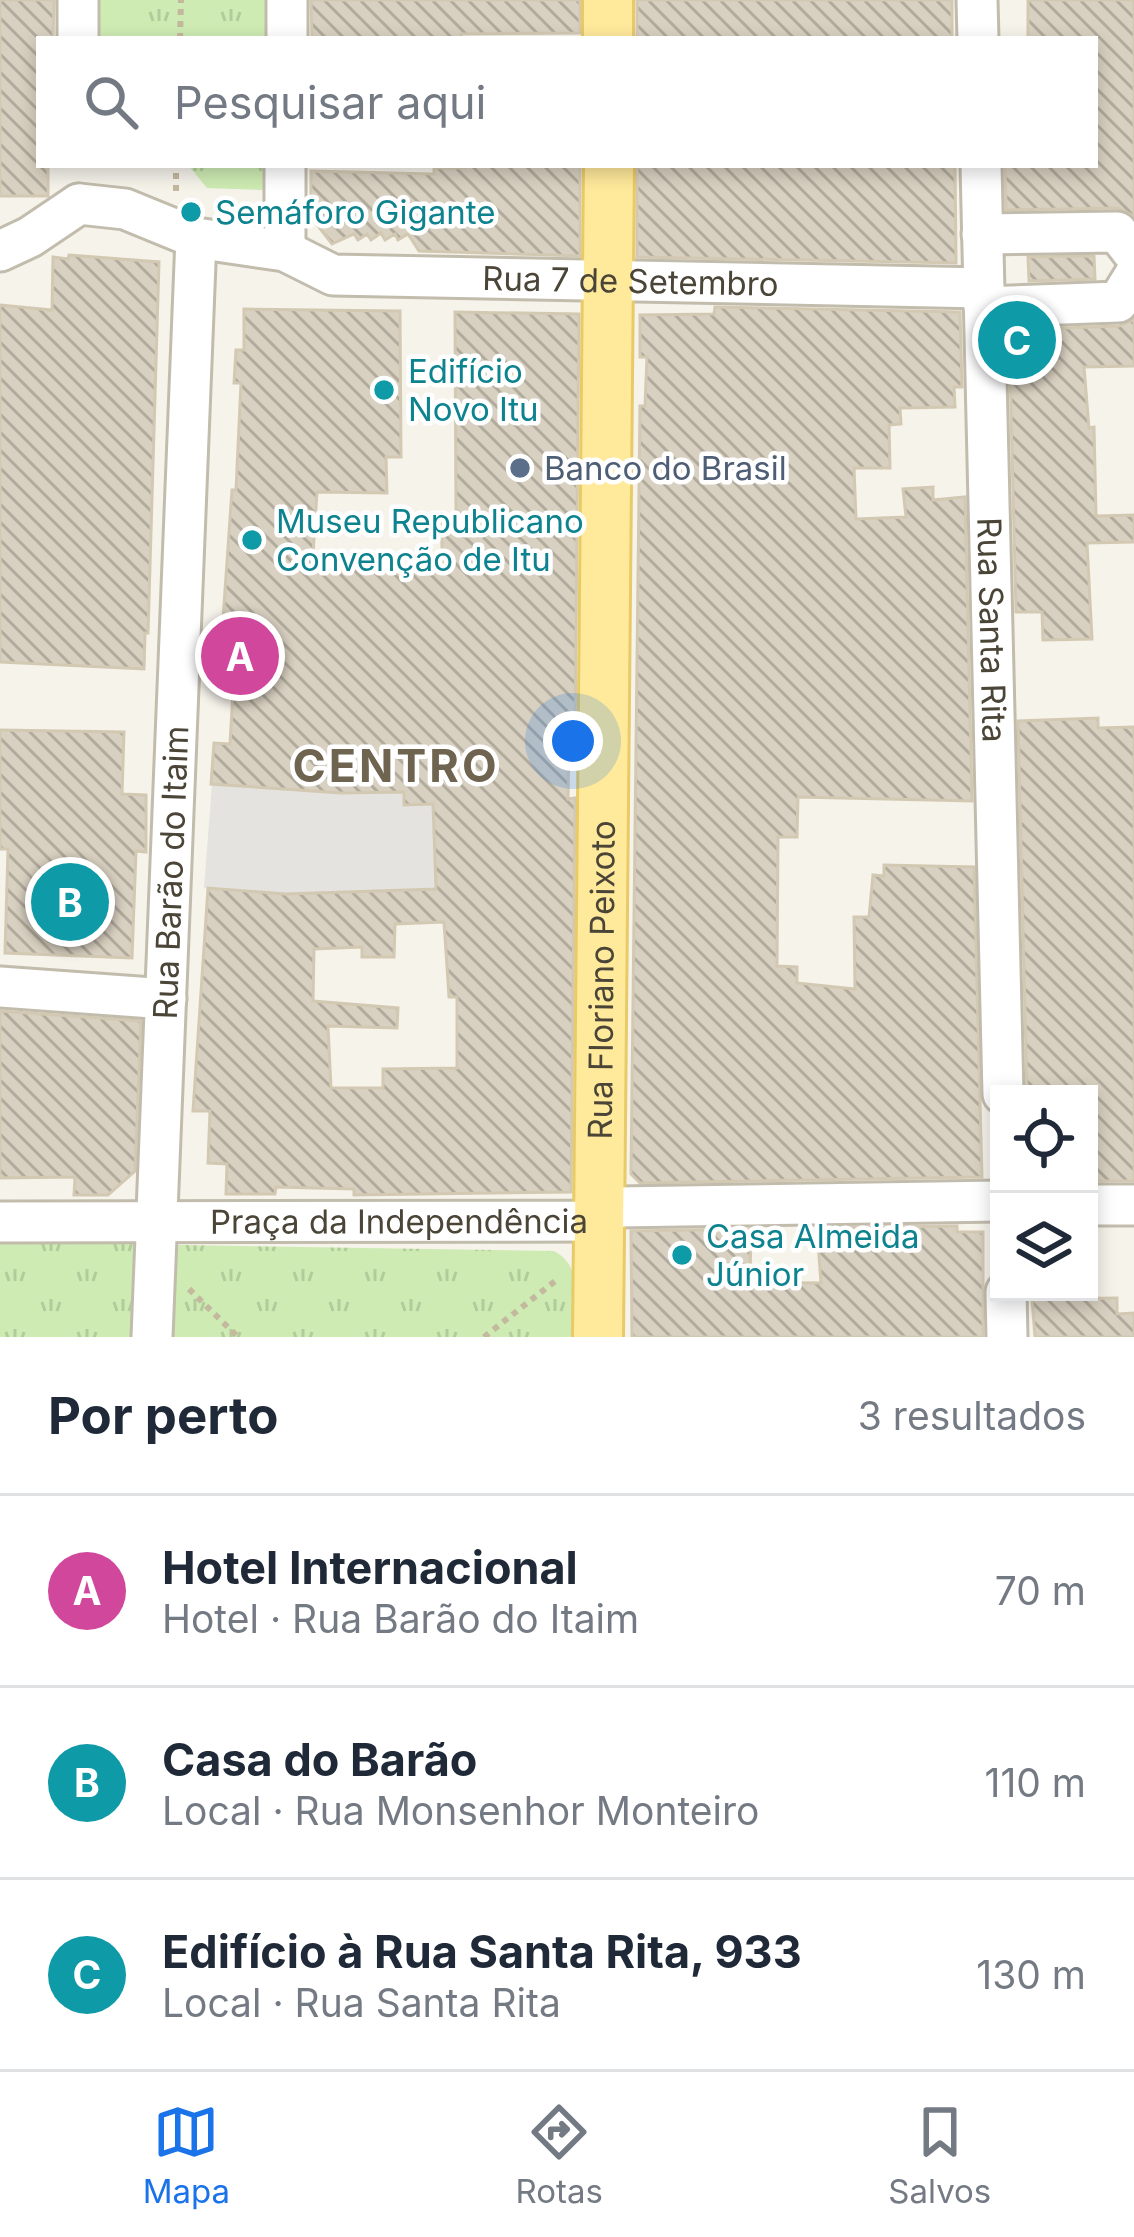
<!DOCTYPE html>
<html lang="pt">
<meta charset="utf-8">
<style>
body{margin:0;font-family:Inter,sans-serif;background:#f6f6f7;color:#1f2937}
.controls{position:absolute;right:36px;bottom:36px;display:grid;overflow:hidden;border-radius:0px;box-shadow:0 6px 18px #0003}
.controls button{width:108px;height:108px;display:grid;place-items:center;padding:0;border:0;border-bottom:3px solid #e0e1e3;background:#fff;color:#1f2937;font:60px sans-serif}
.you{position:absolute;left:573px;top:741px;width:42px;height:42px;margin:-30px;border:9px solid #fff;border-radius:50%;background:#1a73e8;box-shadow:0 0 0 18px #1a73e833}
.badge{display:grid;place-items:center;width:78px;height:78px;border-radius:50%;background:#1a73e8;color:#fff;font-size:39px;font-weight:700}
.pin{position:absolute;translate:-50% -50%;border:6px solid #fff;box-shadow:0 3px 12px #0006}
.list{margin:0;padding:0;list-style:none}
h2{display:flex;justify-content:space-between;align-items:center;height:156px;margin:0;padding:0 48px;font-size:51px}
h2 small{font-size:39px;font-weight:400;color:#747a83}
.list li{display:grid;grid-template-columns:78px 1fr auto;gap:36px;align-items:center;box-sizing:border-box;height:192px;padding:0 48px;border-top:3px solid #e0e1e3}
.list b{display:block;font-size:45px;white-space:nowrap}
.list p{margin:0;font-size:39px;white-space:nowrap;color:#747a83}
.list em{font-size:39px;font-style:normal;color:#747a83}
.icon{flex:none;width:66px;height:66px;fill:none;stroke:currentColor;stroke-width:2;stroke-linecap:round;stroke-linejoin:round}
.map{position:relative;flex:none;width:1134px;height:1337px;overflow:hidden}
.search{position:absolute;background:#fff;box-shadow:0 6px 18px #0003;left:36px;right:36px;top:36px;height:132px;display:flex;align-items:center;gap:30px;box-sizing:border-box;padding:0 42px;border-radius:0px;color:#747a83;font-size:45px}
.sheet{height:732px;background:#fff}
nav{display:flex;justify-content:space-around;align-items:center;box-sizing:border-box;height:168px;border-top:3px solid #e0e1e3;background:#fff;font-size:33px;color:#747a83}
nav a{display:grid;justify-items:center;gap:6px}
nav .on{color:#1a73e8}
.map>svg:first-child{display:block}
</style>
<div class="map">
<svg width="1134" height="1337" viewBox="0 0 1134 1337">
<defs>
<pattern id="park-tufts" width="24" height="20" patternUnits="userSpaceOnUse" patternTransform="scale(3)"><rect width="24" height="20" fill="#ceebb3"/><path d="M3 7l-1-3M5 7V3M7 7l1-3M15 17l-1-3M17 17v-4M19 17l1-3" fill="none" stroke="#b2cb9b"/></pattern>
<pattern id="building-back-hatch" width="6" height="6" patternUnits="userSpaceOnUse" patternTransform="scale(3)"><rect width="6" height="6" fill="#d8d0c0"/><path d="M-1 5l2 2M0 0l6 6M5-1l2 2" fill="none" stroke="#b1ab9d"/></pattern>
</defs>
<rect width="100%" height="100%" fill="#f6f3eb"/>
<!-- park -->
<path fill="url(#park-tufts)" d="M98,0H276L275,39H98Z
M188,165H273L272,177L262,190L207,188Z
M0,1242L554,1251C585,1267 575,1305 575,1337H0Z"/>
<!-- parking -->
<path fill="#e5e3df" d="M212,784L341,793L404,792V805L433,804L436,869L581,866L580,884L285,894L204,888Z"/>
<!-- building -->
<path fill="url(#building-back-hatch)" stroke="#d3c9b3" stroke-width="3" fill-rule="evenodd" d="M0,0H54L53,39H39V165H48V196H0Z
M311,0H580V33L461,34V39H312Z
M637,0H952V39H637Z
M1028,0H1134V216L1117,208L1006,210L1005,165H1095V39H1028Z
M466,165H580V256L419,251L408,234L398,240L395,234L385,240L381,233L371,240L367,234L358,240L354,234L332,244L311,217V171L434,174V168H466Z
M637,165H955L956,263L637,257Z
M69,255L159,262L148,633H145L144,669L0,662V305L52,310L53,257L68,259Z
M1094,256L1095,279L1029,281L1028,257Z
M715,307L960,312L962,387H954L955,407L900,408L901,424L889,425L890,468H854L856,519L906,517L903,489L933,487V500L965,497L972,801L798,797L797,837H778L777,966L797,967V983L855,989L854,917H869L873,875L884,876V865L974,867L982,1177L640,1183L631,1174L640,406H645L647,357H640V315L714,314Z
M244,309L400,311L401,457H386L387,493L317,492L313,554L380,562L379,568L390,569V573H443L441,519L456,518L455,312L579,314L575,742H569L568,799L575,798L571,1192L354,1195V1189L276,1187L275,1194H226L227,1164L208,1163L210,1111H193L208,888L285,894L436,889L433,804L404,805V792L341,793L211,784L214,743L230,744L233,692L218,691L232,490H236L241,383H234L236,350H244ZM444,922L449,997H457V1068L383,1069V1088H331L328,1026L397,1028L398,1008L313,1001L314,949L362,947V957H394L395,924Z
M1134,319V366L1084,367L1089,428L1094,427L1096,516L1134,515V542L1087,543L1092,639L1043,640L1042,612H1016L1009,330L1119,326Z
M1098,718V728L1134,727V1181H1089V1094H1027L1018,721Z
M0,730L124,732L122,794L146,795V852L136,851L132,958L5,953L8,849H0Z
M0,1011L141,1021L135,1171L108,1195H74L75,1177L0,1178Z
M957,1226V1232H983V1337H632L631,1231L751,1229L750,1282L821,1283L817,1228Z
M1117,1298V1314L1134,1313V1337H1035L1032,1299Z"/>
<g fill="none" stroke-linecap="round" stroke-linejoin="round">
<defs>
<g id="minor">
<path d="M78,0V39"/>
<path d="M977,0L978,39"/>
<path d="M287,39V0"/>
<path id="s1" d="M981,165L1003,1094"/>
<path id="s2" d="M79,204L125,209L196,238L285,251L333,275L984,288"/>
<path d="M982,234L1117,232L1134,254"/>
<path d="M0,251L30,237L79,204"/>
<path d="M285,251V165"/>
<path d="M984,307L1118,302L1134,276"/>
<path d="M0,987L166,999"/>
<path d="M1089,1205H1134"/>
<path id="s3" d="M0,1222L599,1221L617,1207L999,1201"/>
<path d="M1006,1292L1007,1337"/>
<path id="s4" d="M152,1337L196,238"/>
</g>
<g id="major">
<path d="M608,0V39"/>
<path id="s5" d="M598,1337L609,165"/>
</g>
</defs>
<!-- minor casing -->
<use href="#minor" stroke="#c2bcad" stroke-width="45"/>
<!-- major casing -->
<use href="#major" stroke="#e8ca67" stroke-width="54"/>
<!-- path -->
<path stroke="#c4b99e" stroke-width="6" stroke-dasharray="6 6" stroke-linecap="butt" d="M180,39L181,0
M176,191V165
M189,1289L238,1337
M484,1337L559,1278"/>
<!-- minor -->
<use href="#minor" stroke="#fff" stroke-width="39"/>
<!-- major -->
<use href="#major" stroke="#ffe99b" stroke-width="48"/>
</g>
<!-- markers -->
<g fill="#0f9aa8" stroke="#fff" stroke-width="4.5">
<circle cx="191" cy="212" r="12"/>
<circle cx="384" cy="390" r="12"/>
<circle cx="252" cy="540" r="12"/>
<circle cx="682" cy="1255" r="12"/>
</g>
<circle fill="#5c6f8a" stroke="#fff" stroke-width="4.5" cx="520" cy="468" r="12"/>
<g text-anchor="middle" stroke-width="9" stroke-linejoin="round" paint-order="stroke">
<!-- culture labels -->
<g font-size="33" fill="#0d838f" stroke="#fff" text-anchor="start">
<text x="215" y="224">Semáforo Gigante</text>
<text x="408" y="383">Edifício<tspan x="408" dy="38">Novo Itu</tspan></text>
<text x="276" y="533">Museu Republicano<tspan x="276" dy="38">Convenção de Itu</tspan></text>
<text x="706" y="1248">Casa Almeida<tspan x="706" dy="38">Júnior</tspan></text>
</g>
<!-- street labels -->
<g font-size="33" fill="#4b4538" stroke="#fff">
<text dy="12" stroke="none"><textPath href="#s2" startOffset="564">Rua 7 de Setembro</textPath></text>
<text dy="12" stroke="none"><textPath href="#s1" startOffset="465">Rua Santa Rita</textPath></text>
<text dy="12" stroke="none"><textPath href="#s4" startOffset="465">Rua Barão do Itaim</textPath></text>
<text dy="12" stroke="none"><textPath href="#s5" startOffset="357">Rua Floriano Peixoto</textPath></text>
<text dy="12" stroke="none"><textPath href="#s3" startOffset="399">Praça da Independência</textPath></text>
</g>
<!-- service labels -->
<g font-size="33" fill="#4e5e75" stroke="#fff" text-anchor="start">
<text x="544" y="480">Banco do Brasil</text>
</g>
<!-- district labels -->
<g font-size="45" font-weight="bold" letter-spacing="3" fill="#6e644f" stroke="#fff">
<text x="396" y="782">CENTRO</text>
</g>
</g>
</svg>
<div class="controls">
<button><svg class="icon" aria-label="locate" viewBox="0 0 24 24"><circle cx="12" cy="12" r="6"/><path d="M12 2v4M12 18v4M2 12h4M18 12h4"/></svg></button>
<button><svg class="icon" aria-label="layers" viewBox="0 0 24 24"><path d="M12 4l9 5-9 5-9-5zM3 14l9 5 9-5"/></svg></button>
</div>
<div class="you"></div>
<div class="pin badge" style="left:240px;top:656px;background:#d1479c">A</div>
<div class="pin badge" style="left:70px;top:902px;background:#0f9aa8">B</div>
<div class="pin badge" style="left:1017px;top:340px;background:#0f9aa8">C</div>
<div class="search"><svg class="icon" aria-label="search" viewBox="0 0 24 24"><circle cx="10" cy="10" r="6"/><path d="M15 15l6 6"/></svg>Pesquisar aqui</div>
</div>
<section class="sheet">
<h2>Por perto<small>3 resultados</small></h2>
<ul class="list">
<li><span class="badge" style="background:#d1479c">A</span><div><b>Hotel Internacional</b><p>Hotel · Rua Barão do Itaim</p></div><em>70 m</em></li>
<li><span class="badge" style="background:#0f9aa8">B</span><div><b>Casa do Barão</b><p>Local · Rua Monsenhor Monteiro</p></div><em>110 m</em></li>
<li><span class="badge" style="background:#0f9aa8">C</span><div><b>Edifício à Rua Santa Rita, 933</b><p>Local · Rua Santa Rita</p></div><em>130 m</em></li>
</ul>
</section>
<nav>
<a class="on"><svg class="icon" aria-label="map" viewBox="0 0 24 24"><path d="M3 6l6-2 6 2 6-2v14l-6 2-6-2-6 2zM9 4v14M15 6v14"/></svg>Mapa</a>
<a><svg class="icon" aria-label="directions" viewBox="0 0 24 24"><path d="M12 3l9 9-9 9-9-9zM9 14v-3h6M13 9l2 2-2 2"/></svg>Rotas</a>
<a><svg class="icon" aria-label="saved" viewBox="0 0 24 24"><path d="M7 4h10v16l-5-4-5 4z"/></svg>Salvos</a>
</nav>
